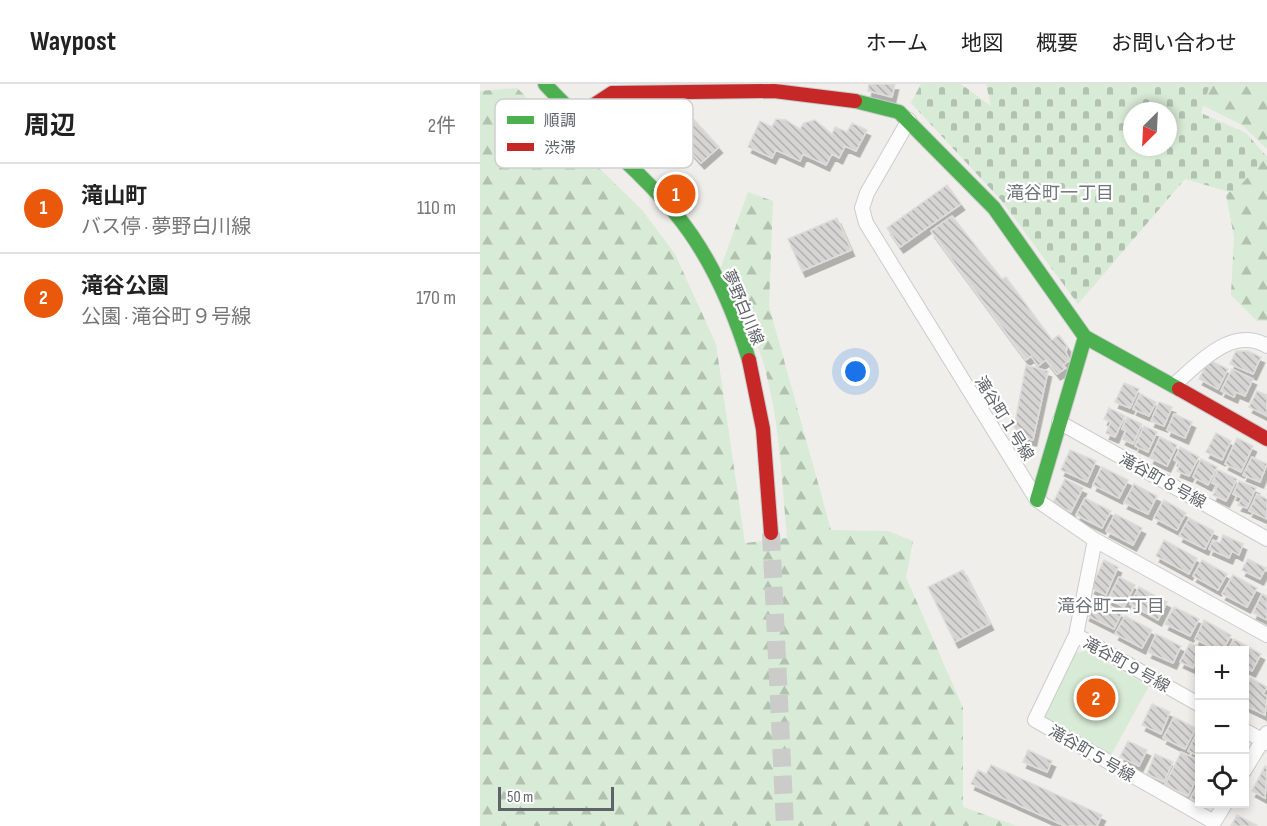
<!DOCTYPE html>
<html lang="ja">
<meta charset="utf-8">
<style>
body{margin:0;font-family:"Sofia Sans Condensed","Noto Sans JP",sans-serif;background:#f2f2f2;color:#222}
.controls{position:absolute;right:18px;bottom:18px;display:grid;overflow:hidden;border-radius:0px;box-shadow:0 3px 9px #0003}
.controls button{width:54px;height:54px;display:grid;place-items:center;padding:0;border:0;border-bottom:2px solid #e0e0e0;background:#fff;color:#222;font:30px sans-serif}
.compass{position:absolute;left:643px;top:18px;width:54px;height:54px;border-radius:50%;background:#fff;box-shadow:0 3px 9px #0003;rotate:204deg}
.scale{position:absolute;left:18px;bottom:15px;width:116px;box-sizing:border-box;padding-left:6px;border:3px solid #5f6368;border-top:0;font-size:16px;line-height:21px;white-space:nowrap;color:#5f6368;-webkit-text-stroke:4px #fff;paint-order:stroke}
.you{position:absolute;left:376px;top:288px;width:21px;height:21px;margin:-15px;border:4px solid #fff;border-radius:50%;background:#1a73e8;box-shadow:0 0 0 9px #1a73e833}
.badge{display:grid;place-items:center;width:39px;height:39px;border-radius:50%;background:#ea580c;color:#fff;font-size:20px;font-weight:700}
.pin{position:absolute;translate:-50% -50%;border:3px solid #fff;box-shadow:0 2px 6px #0006}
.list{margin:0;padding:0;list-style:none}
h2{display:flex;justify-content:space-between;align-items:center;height:78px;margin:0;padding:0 24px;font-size:26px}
h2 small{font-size:20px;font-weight:400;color:#767676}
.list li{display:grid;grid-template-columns:39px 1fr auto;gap:18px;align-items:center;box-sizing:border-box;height:90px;padding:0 24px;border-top:2px solid #e0e0e0}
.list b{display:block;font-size:22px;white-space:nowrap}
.list p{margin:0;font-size:20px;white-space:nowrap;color:#767676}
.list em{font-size:20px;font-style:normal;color:#767676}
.icon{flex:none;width:33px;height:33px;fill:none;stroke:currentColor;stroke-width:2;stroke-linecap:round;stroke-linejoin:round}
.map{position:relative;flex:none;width:787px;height:742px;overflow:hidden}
header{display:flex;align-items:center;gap:36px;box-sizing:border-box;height:84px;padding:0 30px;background:#fff;border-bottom:2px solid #e0e0e0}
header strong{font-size:28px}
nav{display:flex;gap:33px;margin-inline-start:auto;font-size:21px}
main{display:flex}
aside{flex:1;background:#fff}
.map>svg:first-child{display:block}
</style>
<header>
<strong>Waypost</strong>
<nav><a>ホーム</a><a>地図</a><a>概要</a><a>お問い合わせ</a></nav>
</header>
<main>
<aside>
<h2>周辺<small>2件</small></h2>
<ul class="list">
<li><span class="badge">1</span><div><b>滝山町</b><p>バス停 · 夢野白川線</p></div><em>110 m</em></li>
<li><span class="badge">2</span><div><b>滝谷公園</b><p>公園 · 滝谷町９号線</p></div><em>170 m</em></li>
</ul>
</aside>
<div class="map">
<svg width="787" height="742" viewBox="0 0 787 742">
<defs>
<pattern id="forest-firs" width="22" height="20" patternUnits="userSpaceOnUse" patternTransform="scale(1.5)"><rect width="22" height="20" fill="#d8ebd6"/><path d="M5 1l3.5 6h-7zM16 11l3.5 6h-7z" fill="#b2c2b1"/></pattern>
<pattern id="cemetery-stones" width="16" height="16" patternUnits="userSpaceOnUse" patternTransform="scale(1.5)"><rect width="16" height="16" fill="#d8ebd6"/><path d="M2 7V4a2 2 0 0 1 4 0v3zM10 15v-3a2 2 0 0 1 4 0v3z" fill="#b2c2b1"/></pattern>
<pattern id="building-back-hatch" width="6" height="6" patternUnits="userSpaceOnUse" patternTransform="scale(1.5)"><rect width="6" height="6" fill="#d6d5d3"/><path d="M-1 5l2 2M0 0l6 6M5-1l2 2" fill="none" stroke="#b1b0af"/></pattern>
<filter id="shadow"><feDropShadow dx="3.5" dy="6" stdDeviation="0" flood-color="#0004"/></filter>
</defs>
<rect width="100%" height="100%" fill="#efeeea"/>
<!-- forest -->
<path fill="url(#forest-firs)" d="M726,0H787V65L762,41L718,19Z
M37,4L162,126L195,170L236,260L265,459L307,454C302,400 300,342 286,289C277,251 259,216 241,183L268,108L293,117L289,222L351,446L408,447L433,457L426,493L483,624V723L537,742H0V7Z
M787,72V237H777L751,211L754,153L746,111Z"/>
<!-- cemetery -->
<path fill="url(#cemetery-stones)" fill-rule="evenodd" d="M441,0H481L511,22L506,0H730L721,29L766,49L787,73L753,109L705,95L598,220L521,116L431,19ZM652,27H688V63H652Z"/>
<!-- park -->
<path fill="#d8ebd6" d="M606,567L669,602L630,673L568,639L563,627L589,570Z"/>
<!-- building -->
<path fill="url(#building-back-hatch)" stroke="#deddd9" stroke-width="1.5" filter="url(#shadow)" d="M389,0H415L412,13L388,7Z
M211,32L239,63L221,79L193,48Z
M296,35L306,36L320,45L324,39L335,36L352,50L355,43L367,48L372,39L387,46L376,67L365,62L359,74L352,70L346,81L323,70L320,77L296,66L292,74L268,63L280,37L292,43Z
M467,101L481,120L420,163L407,144Z
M472,132L522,195L526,193L572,256L579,251L587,262L586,269L590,276L583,281L586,284L577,290L566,276L558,282L551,272L546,276L451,147Z
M357,134L371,166L322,187L308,155Z
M756,267H768L781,273L773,290L750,280Z
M729,276L748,285L738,305L719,295Z
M546,281L568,287L553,356L534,351L536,345L534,344Z
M752,285L773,295L765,312L756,308L754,313L741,307Z
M644,299L659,305L650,324L635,318Z
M777,307L787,311V332L769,323Z
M660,310L676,318L669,332L653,325Z
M679,318L692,323L684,342L671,337Z
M629,324L645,332L635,353L626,349L631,338L624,335Z
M694,330L712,338L705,354L687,346Z
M647,333L662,340L653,360L642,355L646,347L642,345Z
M664,342L677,348L668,368L655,362Z
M736,349L751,357L742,376L726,368Z
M680,353L697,361L687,382L670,374Z
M757,354L773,362L761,388L745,380Z
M700,363L719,373L709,392L697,387L700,379L694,376Z
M590,366L616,377L607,398L581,386Z
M772,373L787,380L780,398L763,391Z
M721,375L737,383L728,401L713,393Z
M622,383L648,396L639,414L613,401Z
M738,386L757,395L746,417L733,411L738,401L732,399Z
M585,395L603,404L591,428L573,419Z
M759,397L776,404L767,424L758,421L762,414L753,410Z
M654,400L677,412L668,430L644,419Z
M777,410L787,415V435L769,427Z
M605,414L631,427L622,444L596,431Z
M684,416L706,429L697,446L674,434Z
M635,430L662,444L653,461L626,447Z
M709,434L734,447L725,465L699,452Z
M743,451L763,460L759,471L752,467L749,474L729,465L733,456L740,459Z
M684,456L717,474L709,490L676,472Z
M768,475L786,484L780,495L762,486Z
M624,476L638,483L626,511L611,504Z
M722,476L747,490L738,506L713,492Z
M483,486L510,540L475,558L448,503Z
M753,491L777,504L767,523L742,510Z
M639,493L655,501L644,523L628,515Z
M659,503L687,518L678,536L650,520Z
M782,510L787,512V536L773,529Z
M613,515L642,529L634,545L606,531Z
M694,523L719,535L710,552L685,540Z
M645,532L672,546L662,564L635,550Z
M724,536L751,551L743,566H737L715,555Z
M676,550L701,562L693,579L668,568Z
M754,555L781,570L772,587L764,583V566H748Z
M710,559L723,565L720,566L713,584L700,578Z
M771,594L787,603L783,610L787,612L785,631L764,621V606Z
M672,620L690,628L681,650L662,641Z
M694,633L716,644L705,665L683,654Z
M720,642V672L708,667Z
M648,657L667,666L659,682L640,673Z
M548,666L572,677L567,688L543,678Z
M701,668L720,677V687L708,712L685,701Z
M675,670L693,678L684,698L667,690Z
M511,681L622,731L617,742H585L491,700L498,686L506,690Z
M785,682L787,683L785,714L772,707Z
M720,696V719L710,715Z
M757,731L778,742H751Z"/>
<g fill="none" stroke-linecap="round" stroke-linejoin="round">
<!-- secondary-tunnel -->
<path stroke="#cbcbca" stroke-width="18" stroke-dasharray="18 9" stroke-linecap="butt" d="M291,449L305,742"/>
<defs>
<path id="street" d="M429,36L387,109L382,124L386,139L557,416L615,456L787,551
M694,301C718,280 752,241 787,262
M579,338L787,455
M615,456L596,551L720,621
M596,551L555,636L734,738L745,720
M764,646L787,659
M764,687L787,649"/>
<path id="fast" d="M65,0C106,45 156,82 195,129C230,171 253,224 269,276
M375,17L419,28L514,124L605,253L699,305
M557,416L605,253"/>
<path id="jam" d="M94,34L132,9L294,7L375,17
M269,276L283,345L291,449
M699,305L787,355"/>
</defs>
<!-- street casing -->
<use href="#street" stroke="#cbcccc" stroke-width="16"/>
<!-- fast casing -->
<use href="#fast" stroke="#cacacb" stroke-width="16"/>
<!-- jam casing -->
<use href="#jam" stroke="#cacacb" stroke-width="16"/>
<!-- street -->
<use href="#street" stroke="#fdfcfc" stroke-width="14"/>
<!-- fast -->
<use href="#fast" stroke="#4caf50" stroke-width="14"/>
<!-- jam -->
<use href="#jam" stroke="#c62828" stroke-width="14"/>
</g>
<g text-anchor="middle" stroke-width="4.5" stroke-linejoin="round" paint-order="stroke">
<!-- street labels -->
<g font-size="16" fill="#5f6368" stroke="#fff">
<text transform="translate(264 223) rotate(67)" y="6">夢野白川線</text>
<text transform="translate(525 334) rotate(58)" y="6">滝谷町１号線</text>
<text transform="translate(683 396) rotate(29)" y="6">滝谷町８号線</text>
<text transform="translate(647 580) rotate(29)" y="6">滝谷町９号線</text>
<text transform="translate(612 669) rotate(30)" y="6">滝谷町５号線</text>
</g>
<!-- neighbourhood labels -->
<g font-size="18" fill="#70757a" stroke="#fff">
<text x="580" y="115">滝谷町一丁目</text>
<text x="631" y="528">滝谷町二丁目</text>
</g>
</g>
<!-- legend -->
<rect x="15" y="15" width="198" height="69" rx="9" fill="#fff" stroke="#cfd0d2" stroke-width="1.5"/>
<rect x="27" y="32" width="27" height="8" fill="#4caf50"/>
<rect x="27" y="59" width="27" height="8" fill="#c62828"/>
<g font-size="16" fill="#5f6368">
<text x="64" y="42">順調</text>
<text x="64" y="69">渋滞</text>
</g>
</svg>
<div class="controls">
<button>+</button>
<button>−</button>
<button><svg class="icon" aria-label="locate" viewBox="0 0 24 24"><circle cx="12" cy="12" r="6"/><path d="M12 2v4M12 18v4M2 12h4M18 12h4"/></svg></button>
</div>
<svg class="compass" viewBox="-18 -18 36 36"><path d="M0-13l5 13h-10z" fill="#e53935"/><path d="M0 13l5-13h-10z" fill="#767676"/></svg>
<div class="scale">50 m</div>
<div class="you"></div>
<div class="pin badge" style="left:196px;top:110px">1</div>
<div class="pin badge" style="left:616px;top:614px">2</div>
</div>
</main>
